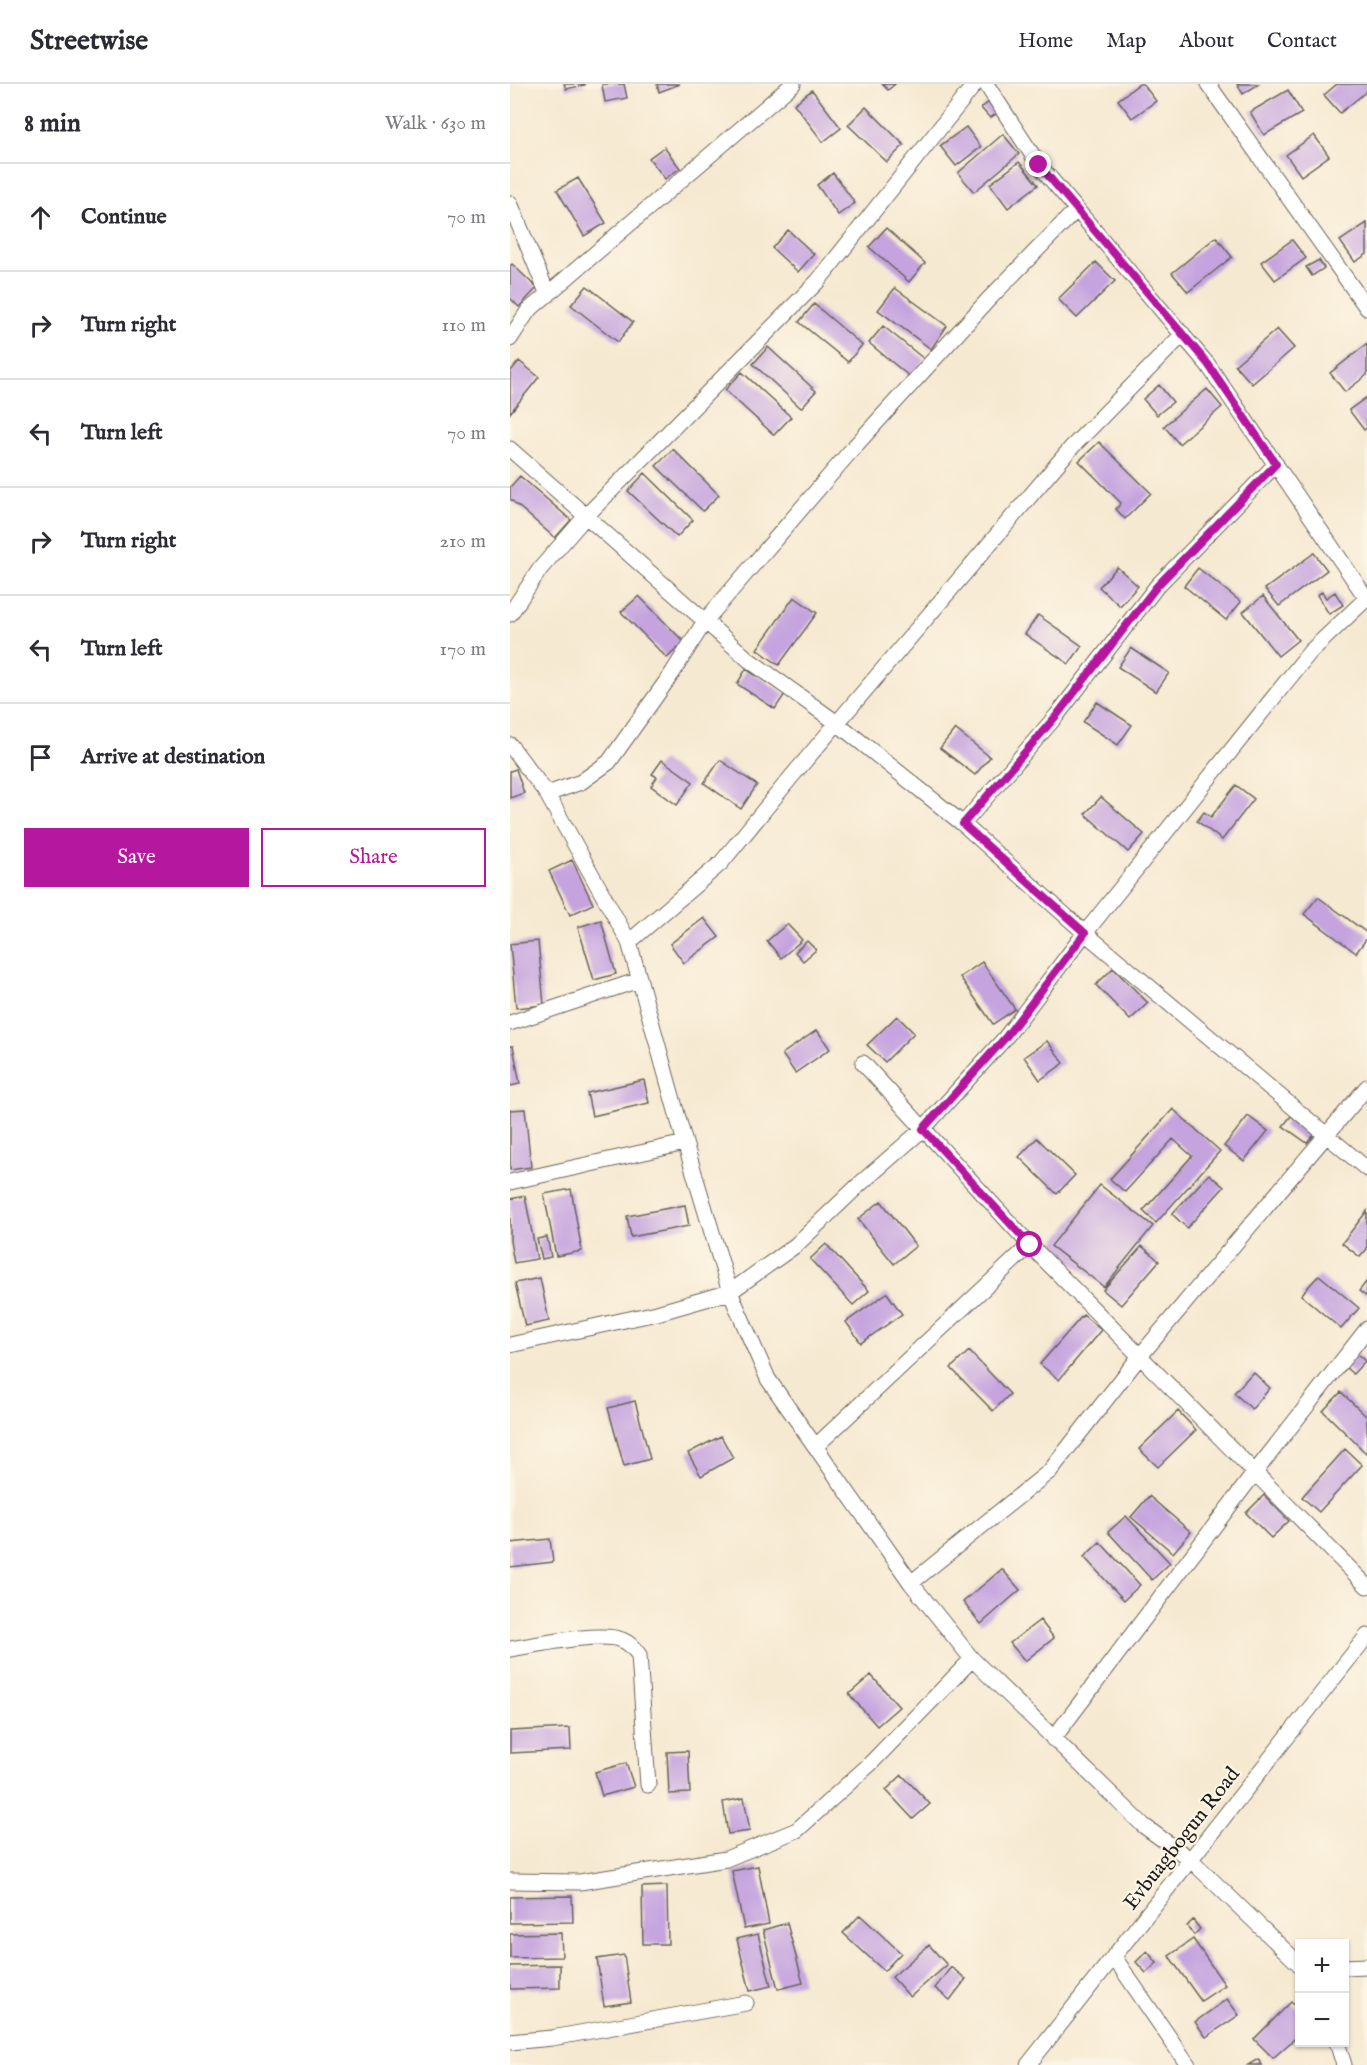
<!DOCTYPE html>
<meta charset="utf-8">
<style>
body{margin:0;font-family:"IM FELL English",serif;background:#f7f7f7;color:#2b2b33}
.controls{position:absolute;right:18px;bottom:18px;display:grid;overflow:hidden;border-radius:0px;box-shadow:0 2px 4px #0004}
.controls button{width:54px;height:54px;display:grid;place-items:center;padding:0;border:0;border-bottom:2px solid #e1e1e2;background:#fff;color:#2b2b33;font:30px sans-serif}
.stop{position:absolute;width:18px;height:18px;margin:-14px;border:4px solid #b5179e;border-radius:50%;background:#fff}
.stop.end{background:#b5179e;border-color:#fff;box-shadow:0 2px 6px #0008}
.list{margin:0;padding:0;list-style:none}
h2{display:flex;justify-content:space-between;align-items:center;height:78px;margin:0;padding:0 24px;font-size:26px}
h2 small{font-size:20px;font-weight:400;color:#7c7c81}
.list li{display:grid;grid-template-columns:39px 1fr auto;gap:18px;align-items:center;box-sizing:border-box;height:108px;padding:0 24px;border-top:2px solid #e1e1e2}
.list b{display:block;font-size:22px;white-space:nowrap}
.list em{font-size:20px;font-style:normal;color:#7c7c81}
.actions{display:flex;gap:12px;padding:18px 24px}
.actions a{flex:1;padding:14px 0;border:2px solid #b5179e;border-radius:0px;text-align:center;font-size:21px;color:#b5179e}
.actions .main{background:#b5179e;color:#fff}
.icon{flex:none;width:33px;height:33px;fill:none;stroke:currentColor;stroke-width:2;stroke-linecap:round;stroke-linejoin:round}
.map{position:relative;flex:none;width:857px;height:1981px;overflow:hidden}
header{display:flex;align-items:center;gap:36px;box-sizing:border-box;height:84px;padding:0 30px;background:#fff;border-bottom:2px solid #e1e1e2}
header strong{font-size:28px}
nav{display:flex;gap:33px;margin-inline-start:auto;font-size:21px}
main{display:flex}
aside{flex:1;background:#fff}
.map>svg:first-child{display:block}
</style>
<header>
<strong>Streetwise</strong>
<nav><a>Home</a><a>Map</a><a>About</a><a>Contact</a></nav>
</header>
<main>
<aside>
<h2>8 min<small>Walk · 630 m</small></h2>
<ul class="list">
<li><svg class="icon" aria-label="ahead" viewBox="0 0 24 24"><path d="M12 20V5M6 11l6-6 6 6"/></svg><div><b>Continue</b></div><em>70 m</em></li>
<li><svg class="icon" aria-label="right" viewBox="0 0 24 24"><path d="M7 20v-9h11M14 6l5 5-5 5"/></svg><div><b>Turn right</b></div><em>110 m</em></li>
<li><svg class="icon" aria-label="left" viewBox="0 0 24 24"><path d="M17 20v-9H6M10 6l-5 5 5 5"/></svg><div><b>Turn left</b></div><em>70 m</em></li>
<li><svg class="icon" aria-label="right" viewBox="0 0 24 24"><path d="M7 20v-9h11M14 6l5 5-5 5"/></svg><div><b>Turn right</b></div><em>210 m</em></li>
<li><svg class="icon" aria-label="left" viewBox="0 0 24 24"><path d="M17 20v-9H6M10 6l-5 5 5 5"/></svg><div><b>Turn left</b></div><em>170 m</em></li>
<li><svg class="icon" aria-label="arrive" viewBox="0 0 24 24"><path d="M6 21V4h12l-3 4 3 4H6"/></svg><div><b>Arrive at destination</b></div></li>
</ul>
<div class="actions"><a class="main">Save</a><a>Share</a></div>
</aside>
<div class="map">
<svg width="857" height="1981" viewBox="0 0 857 1981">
<rect width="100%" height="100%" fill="#fcf5e5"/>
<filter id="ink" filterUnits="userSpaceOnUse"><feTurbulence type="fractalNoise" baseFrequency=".0167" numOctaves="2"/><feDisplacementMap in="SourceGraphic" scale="12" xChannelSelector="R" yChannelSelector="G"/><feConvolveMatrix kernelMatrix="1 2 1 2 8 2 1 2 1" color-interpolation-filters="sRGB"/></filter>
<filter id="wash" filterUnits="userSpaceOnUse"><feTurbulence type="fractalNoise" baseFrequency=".008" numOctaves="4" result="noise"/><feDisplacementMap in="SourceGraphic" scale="24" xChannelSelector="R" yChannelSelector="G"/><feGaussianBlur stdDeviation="1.35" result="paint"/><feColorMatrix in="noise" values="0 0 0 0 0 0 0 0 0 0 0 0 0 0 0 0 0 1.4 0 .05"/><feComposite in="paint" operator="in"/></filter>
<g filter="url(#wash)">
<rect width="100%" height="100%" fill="#f6e9d1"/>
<g id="blocks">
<!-- building -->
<path fill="#c4a3df" d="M54,0H75V1L56,5Z
M96,0H114L117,14L95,18L92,1Z
M147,0H170L149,8Z
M372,0H385L378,6Z
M629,0H633L646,17L622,34L608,16Z
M727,0H749L733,10Z
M827,0H857V7L830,29L814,11Z
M302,6L331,44L313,58L284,20Z
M778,6L792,29L754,51L740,28Z
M479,18L487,29L480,34L471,24Z
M356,23L394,61L377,78L338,41Z
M456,43L471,63L446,82L430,62Z
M493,50L509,70L464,108L448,89Z
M804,51L819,72L791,92L776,71Z
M154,63L170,84L155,95L139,74Z
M509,78L528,101L498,124L480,100Z
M323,89L345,119L328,131L307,101Z
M68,94L96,139L74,152L47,106Z
M857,139V170L845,178L830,157Z
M376,144L415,179L399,198L359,163Z
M278,146L304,170L288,188L262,164Z
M706,153L722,173L678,208L662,189Z
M782,156L796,174L765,196L751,178Z
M809,176L814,184L802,192L796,183Z
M586,178L605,197L567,234L548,215Z
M2,180L27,204L9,223L0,214V182Z
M77,202L123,238L108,258L61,221Z
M385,204L437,242L421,265L368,226Z
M304,220L352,261L338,278L289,238Z
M373,242L414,275L400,293L359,259Z
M767,245L784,264L742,300L725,281Z
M857,260V291L835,308L820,289Z
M258,263L306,307L291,324L243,280Z
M9,277L29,293L0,329V288Z
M232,288L281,333L264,351L215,306Z
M649,301L663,318L647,331L633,315Z
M697,305L712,323L669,360L654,342Z
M857,313V344L854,346L839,326Z
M589,358L641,409L615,435L606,425L611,419L569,377Z
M163,365L209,411L193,427L146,382Z
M135,389L183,436L167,453L118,407Z
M10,392L61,436L45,454L0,415V403Z
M804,469L817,486L769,522L755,505Z
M607,483L628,502L610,522L589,503Z
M688,484L731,518L716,536L674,502Z
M812,508L816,514L825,508L833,521L819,530L807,511Z
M129,512L174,558L157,574L111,528Z
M753,512L788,556L768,572L733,528Z
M284,513L307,529L269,581L247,565Z
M528,531L572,562L559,580L515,550Z
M621,564L659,589L646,608L608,583Z
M236,585L275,610L265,625L227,600Z
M587,618L622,641L608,661L573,638Z
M445,645L480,673L465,691L430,664Z
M152,676L183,698L167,721L141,702L147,693L142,690Z
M210,676L247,701L231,725L194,699Z
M6,685L14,709L0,714V687Z
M726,701L744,715L712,756L687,737L694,728L701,733Z
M591,713L634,750L618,768L575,730Z
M62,776L83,820L60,831L39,787Z
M808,813L857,849V854L846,869L794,830Z
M194,834L209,853L174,879L160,860Z
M91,836L106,890L84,896L68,843Z
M277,840L292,856L271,874L257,857Z
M28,857L34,921L6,924L0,860Z
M297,857L306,866L293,877L285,868Z
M472,878L505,925L483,940L450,893Z
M603,884L638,919L620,936L586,901Z
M387,932L404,949L375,978L357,961Z
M307,946L320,965L285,989L272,970Z
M537,957L554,979L530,996L514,973Z
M0,962H3L10,1000L0,1002Z
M134,996L139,1019L82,1032L77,1009Z
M15,1025L21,1083L0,1086V1026Z
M663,1025L710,1067L646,1139L633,1127L682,1072L663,1055L615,1108L600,1095Z
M738,1032L758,1047L734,1077L714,1062Z
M781,1032L805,1050L797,1059L773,1042Z
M527,1054L565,1091L547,1110L509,1073Z
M699,1090L714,1103L677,1144L662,1130Z
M590,1101L643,1142L594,1203L541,1162Z
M61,1105L72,1167L46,1172L34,1110Z
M15,1112L27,1175L4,1179L0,1157V1115Z
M371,1117L406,1162L384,1180L348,1135Z
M175,1121L179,1142L121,1153L117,1132Z
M857,1127V1165L850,1173L832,1159Z
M37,1153L41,1173L32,1175L27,1155Z
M316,1160L359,1207L343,1221L300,1175Z
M632,1162L649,1177L611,1221L593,1206Z
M809,1191L849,1224L831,1245L791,1211Z
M30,1194L39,1237L15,1242L5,1199Z
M857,1197V1213L849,1207Z
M377,1209L392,1230L351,1259L336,1238Z
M573,1231L591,1246L549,1296L530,1280Z
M459,1267L500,1310L483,1327L441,1284Z
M846,1269L855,1277L843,1290L835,1283Z
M743,1288L760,1304L742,1325L724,1309Z
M831,1308L857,1333V1370L813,1327Z
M125,1317L140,1375L114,1382L98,1324Z
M668,1327L686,1346L648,1383L629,1365Z
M211,1352L223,1374L191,1392L178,1369Z
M835,1365L852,1381L809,1428L792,1413Z
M754,1411L779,1437L761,1454L736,1429Z
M639,1412L681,1448L663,1469L621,1433Z
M616,1432L660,1479L642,1496L598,1448Z
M40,1455L43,1478L0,1483V1459Z
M590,1458L630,1501L614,1516L574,1473Z
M492,1485L510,1506L471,1540L453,1518Z
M530,1536L544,1554L515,1577L500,1559Z
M361,1591L389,1623L367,1642L339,1610Z
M60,1644L61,1666L0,1669V1647Z
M178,1667L180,1709L159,1710L157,1668Z
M116,1679L124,1703L92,1712L85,1688Z
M392,1691L420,1720L403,1735L376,1706Z
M234,1714L240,1747L218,1750L213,1718Z
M248,1782L259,1840L234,1845L222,1787Z
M157,1802L158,1860H133L132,1803Z
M62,1812L63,1838L0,1839V1813Z
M350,1831L391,1869L374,1887L333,1849Z
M683,1836L690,1845L684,1851L677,1842Z
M277,1839L293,1899L268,1905L253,1846Z
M51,1849L52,1873L0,1874V1850Z
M248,1850L261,1902L240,1907L227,1855Z
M683,1855L715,1901L691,1917L659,1872Z
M419,1861L437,1881L400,1913L382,1893Z
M637,1867L647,1879L636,1889L626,1878Z
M114,1871L121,1918L94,1922L87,1875Z
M50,1881V1904L0,1905V1882Z
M441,1883L456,1895L440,1916L425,1904Z
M717,1915L729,1931L696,1953L685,1938Z
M781,1918L790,1926V1950L763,1974L744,1955Z
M748,1975L752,1981H738Z"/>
</g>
</g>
<g filter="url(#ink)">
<use href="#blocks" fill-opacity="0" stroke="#68645b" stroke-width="1.5"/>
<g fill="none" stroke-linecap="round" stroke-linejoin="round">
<defs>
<path id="minor" d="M476,0L529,81L698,281L857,515
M698,0L857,224
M0,119L38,211
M0,255L18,227L283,0
M0,365L239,576L327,639L453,740L575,849L857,1085
M0,530L30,485L76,432L308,197L465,0
M0,661L37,710L119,858L175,1059L220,1208L258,1295L401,1499L462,1575L634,1742L681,1776L790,1881
M37,710L71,698L99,678L163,588L195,537L345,362L478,216L566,126
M453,740L547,631L647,502L766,380
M119,858L211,779L282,692L561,364L673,250
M0,939L129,896
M353,979L520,1161L857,1502
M0,1098L175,1059
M0,1261L147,1229L220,1208L286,1161L351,1099L413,1045L495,954L575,849L800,568L857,514
M306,1362L520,1161
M401,1499L540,1387L630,1272L857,1003
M0,1565C26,1561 90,1547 112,1556C120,1559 124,1565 129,1571L138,1701
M543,1655L746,1387L857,1245
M0,1797L70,1798L216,1775L287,1746L359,1681L462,1575
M604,1873L678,1981
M834,1883L857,1882
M0,1958L42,1954L236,1919
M827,1958L834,1981
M518,1981L857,1552"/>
</defs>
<!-- minor casing -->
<use href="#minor" stroke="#68645b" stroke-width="17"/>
<!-- minor -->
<use href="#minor" stroke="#fff" stroke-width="15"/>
</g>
</g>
<g fill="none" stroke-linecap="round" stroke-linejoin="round" filter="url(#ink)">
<!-- route -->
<path stroke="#b5179e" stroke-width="8" d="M520,1161L413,1045L495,954L575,849L453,740L547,631L647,502L766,380L698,280L529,81"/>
</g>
<g text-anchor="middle" stroke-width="4.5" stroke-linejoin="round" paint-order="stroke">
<!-- street labels -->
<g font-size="21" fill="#1c1c1c" stroke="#fcf5e5">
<text transform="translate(671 1754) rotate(-52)" y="7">Evbuagbogun Road</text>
</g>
</g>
</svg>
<div class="controls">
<button>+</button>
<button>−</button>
</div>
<div class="stop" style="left:520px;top:1161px"></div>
<div class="stop end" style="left:529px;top:81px"></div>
</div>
</main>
